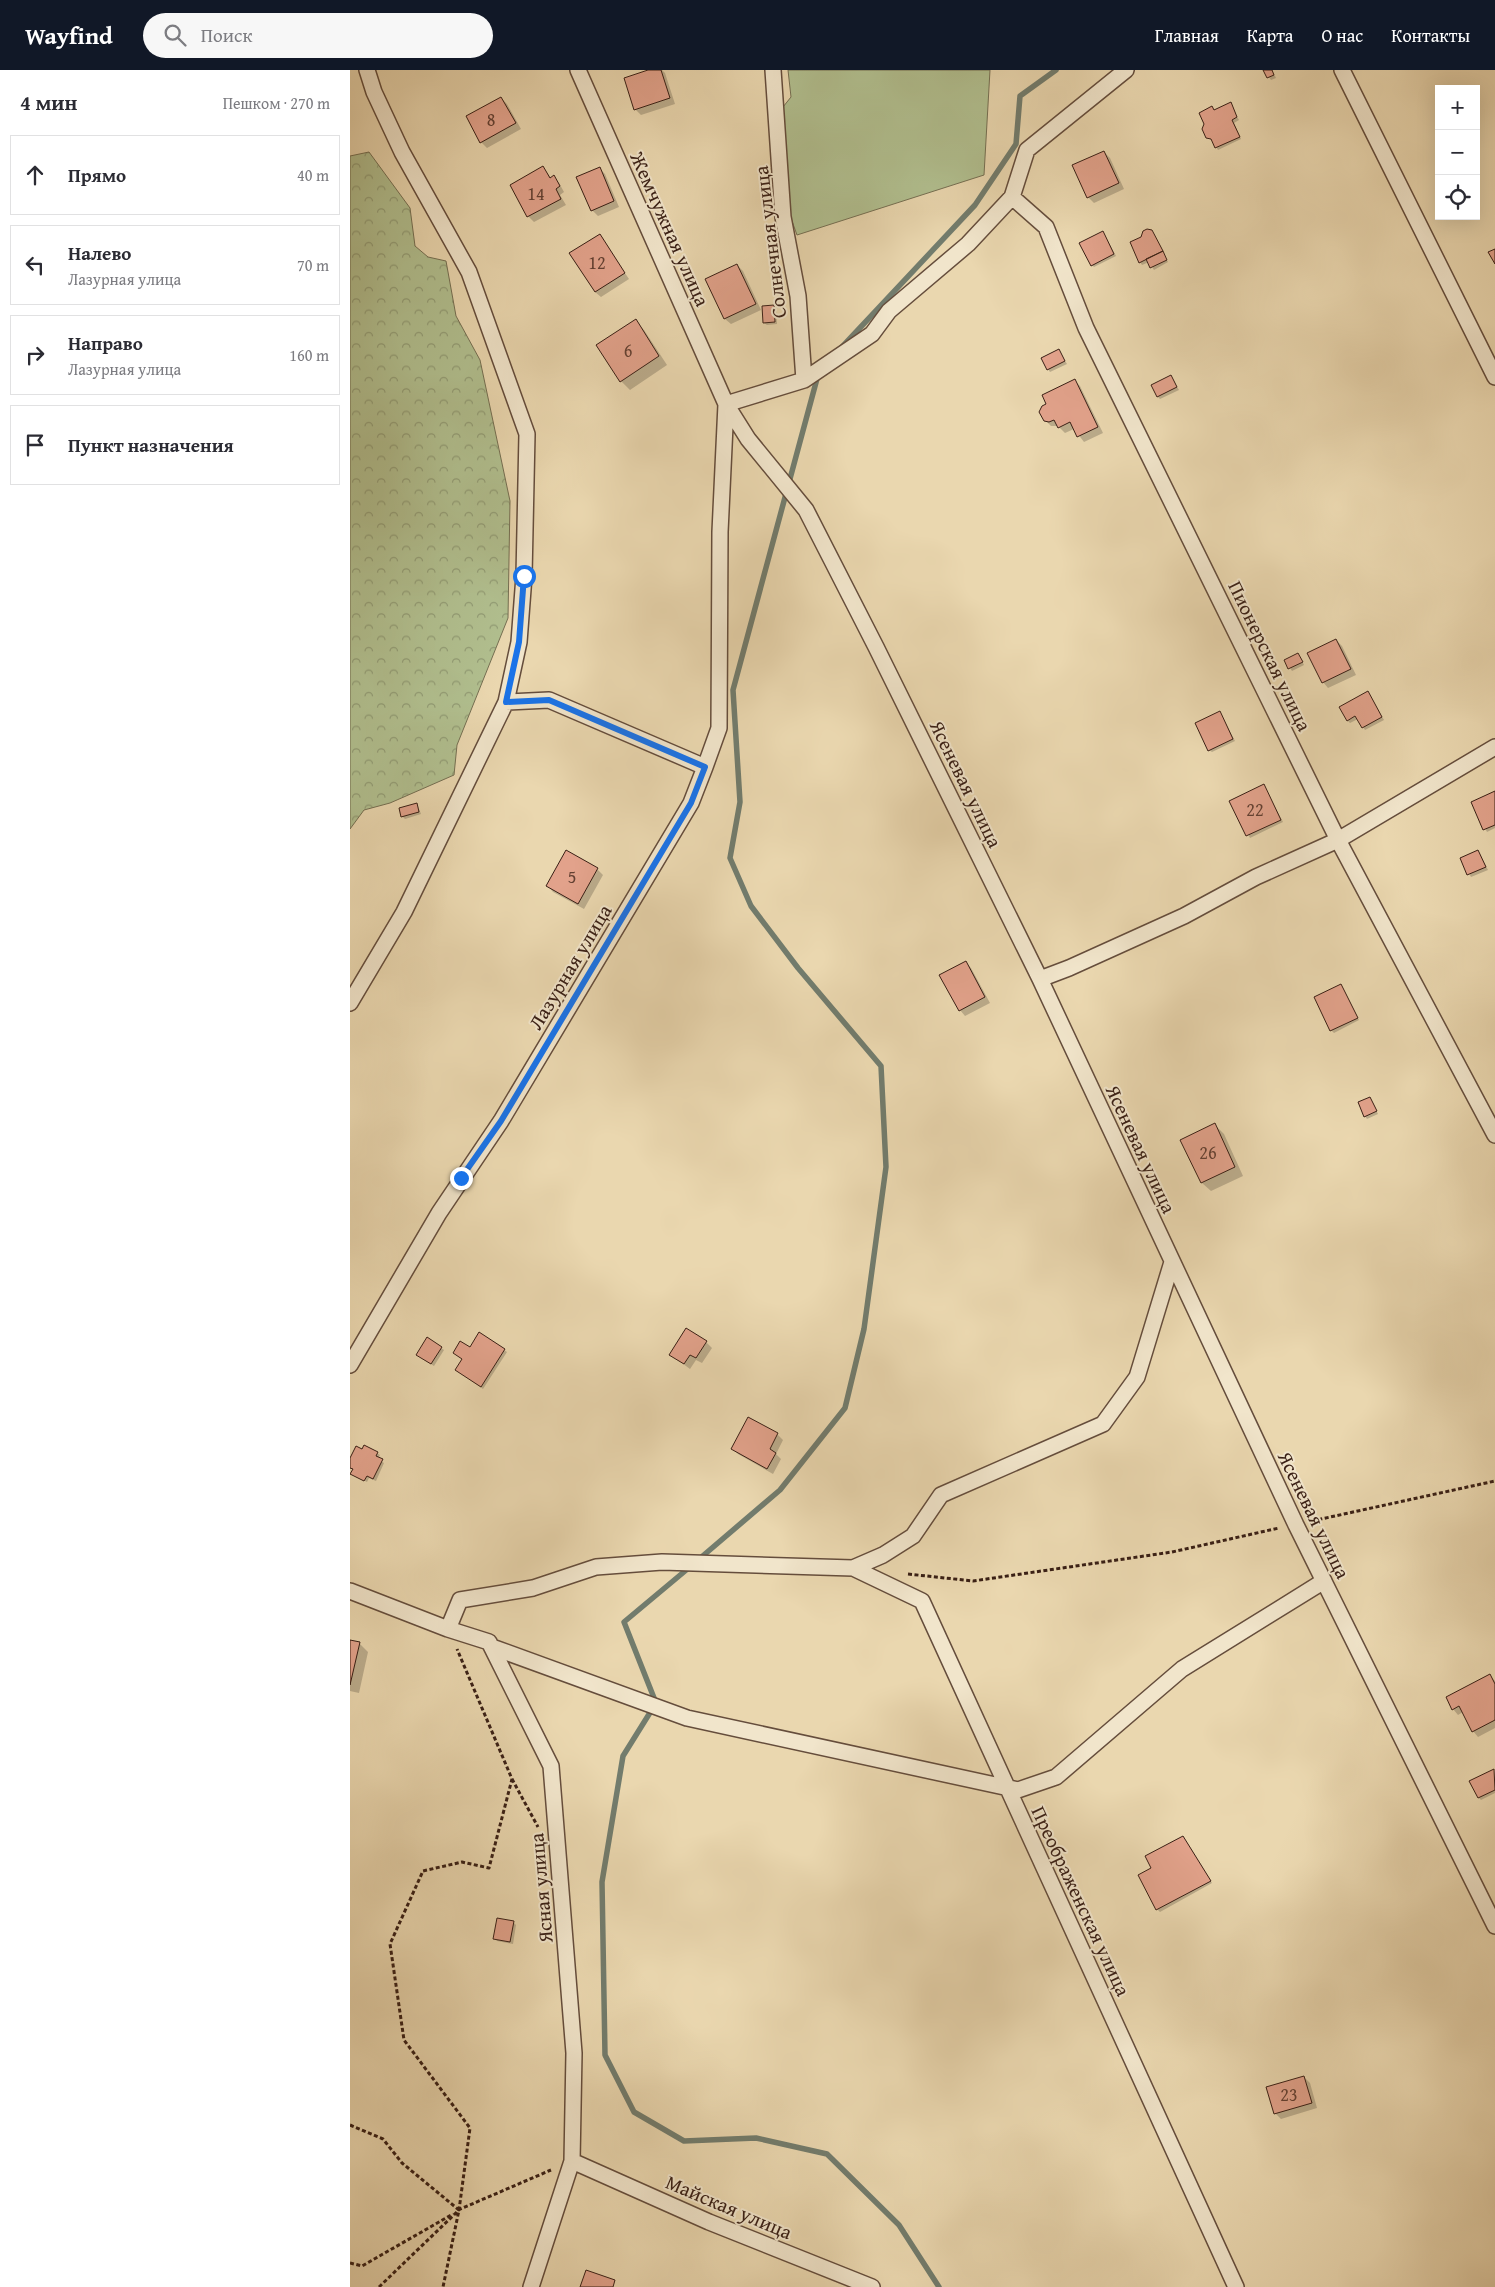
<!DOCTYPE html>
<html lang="ru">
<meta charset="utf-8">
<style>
body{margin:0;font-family:"Gentium Book Plus",serif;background:#f7f7f7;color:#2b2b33}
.controls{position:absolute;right:15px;top:15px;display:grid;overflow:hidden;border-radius:0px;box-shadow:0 5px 20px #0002}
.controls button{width:45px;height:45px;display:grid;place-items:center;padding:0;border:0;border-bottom:1px solid #e1e1e2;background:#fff;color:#2b2b33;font:25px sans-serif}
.stop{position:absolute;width:15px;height:15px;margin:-11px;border:4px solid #1a73e8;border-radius:50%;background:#fff}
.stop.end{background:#1a73e8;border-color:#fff;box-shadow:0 1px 5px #0008}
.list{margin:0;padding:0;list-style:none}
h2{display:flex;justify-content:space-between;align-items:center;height:65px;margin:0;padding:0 20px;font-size:21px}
h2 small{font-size:16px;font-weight:400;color:#7c7c81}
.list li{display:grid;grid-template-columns:32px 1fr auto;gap:15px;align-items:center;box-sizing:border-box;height:80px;margin:0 10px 10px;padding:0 10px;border:1px solid #e1e1e2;border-radius:0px}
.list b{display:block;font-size:19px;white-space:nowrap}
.list p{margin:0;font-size:16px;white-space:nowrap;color:#7c7c81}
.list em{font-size:16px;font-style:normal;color:#7c7c81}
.icon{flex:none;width:28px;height:28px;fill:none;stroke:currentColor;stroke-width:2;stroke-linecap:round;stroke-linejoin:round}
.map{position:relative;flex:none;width:1145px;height:2217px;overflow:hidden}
header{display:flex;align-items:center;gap:30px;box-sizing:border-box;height:70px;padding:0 25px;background:#111827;color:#fff}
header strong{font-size:24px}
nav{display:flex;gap:28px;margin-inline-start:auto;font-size:18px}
.search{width:350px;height:45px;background:#f7f7f7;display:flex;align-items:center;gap:12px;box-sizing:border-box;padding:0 18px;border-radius:28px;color:#7c7c81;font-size:19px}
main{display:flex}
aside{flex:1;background:#fff}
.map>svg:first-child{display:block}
</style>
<header>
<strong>Wayfind</strong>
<div class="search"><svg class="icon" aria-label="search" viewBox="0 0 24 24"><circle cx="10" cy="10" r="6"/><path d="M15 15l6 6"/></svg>Поиск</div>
<nav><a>Главная</a><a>Карта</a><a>О нас</a><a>Контакты</a></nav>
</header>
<main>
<aside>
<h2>4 мин<small>Пешком · 270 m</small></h2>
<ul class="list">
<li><svg class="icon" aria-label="ahead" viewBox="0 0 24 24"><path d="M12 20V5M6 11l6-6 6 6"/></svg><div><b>Прямо</b></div><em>40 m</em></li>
<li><svg class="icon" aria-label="left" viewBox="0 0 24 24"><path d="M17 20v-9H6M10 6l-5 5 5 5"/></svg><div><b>Налево</b><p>Лазурная улица</p></div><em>70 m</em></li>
<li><svg class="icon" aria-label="right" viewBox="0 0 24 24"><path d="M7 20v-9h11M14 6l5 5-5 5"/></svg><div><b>Направо</b><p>Лазурная улица</p></div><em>160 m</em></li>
<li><svg class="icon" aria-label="arrive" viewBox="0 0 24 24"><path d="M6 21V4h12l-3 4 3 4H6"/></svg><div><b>Пункт назначения</b></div></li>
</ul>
</aside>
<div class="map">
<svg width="1145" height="2217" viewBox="0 0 1145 2217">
<defs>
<pattern id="forest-crowns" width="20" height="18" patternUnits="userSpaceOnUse" patternTransform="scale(1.25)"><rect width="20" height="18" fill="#b1bf8f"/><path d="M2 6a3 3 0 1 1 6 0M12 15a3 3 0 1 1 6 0" fill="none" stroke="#919b74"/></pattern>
</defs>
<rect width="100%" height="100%" fill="#ead7af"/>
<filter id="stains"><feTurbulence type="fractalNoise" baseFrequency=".004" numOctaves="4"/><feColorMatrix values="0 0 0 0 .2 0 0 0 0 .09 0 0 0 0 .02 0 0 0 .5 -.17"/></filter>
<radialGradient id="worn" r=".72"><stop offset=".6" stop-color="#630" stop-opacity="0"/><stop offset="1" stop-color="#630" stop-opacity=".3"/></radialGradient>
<!-- forest -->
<path fill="url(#forest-crowns)" stroke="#756f52" d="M19,82L60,138L65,176L78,187L96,191L106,246L130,290L160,431L158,548L107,675L104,705L40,733L14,740L0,759V86Z"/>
<!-- green -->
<path fill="#b1bf8f" stroke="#756f52" d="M438,0H640L634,105L447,165L438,140L433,37L441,27Z"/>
<!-- shadow -->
<path fill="#0003" d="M302,0H312L315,3L325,34L291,45L285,39Z
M914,0H922L926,8L921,10Z
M151,28L157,34L171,59L137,78L131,72Z
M880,34L889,50L884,53L891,69L868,80L863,71L857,67L855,54L865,41Z
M754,82L760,88L774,119L744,133L738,127Z
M193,98L201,108L203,107L209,113L214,122L210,125L216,135L184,152L178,146Z
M249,98L255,104L269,137L248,146L242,140Z
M801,161L818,192L804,200L799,192L792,195L790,192L792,167Z
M753,162L766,186L744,197L742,195Z
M249,165L279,209L251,227L245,222Z
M387,195L393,201L411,240L381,254L375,249L356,210Z
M423,236L426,239L427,254L417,255L414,253Z
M286,251L294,260L317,295L280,320L271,311Z
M709,281L717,294L700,302L698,299Z
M821,306L829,320L810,329L808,327Z
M724,310L730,316L753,363L734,372L724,359L715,363L708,356H701L695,350Z
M986,570L992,576L1006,605L978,618L973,612Z
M950,587L954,595L942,601L935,590Z
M1018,622L1034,650L1015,660L1008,649L1000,653L998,651Z
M870,642L885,671L862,682L859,680Z
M914,716L933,752L900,768L881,732Z
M1145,723V758L1137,762L1122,733Z
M67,734L71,744L55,749L52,746Z
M1128,781L1138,800L1121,807L1111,789Z
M217,782L247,799L253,805L234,839L203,822L198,816Z
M616,892L621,898L640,933L615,946L610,940Z
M991,915L1009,950L984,963L981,960Z
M1020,1028L1028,1044L1017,1049L1015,1046Z
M865,1055L874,1064L893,1106L861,1121L852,1113Z
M356,1272L362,1278L352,1293L346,1290L340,1299L320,1284Z
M91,1278L94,1280L84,1296L70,1287Z
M120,1279L154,1280L157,1282L133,1319L106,1300Z
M399,1349L427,1364L433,1370L426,1384L431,1389L423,1404L388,1384L382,1378Z
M27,1383L30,1385L28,1389L34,1393L26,1411L19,1408L17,1412L2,1404L4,1400L0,1398V1390Z
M0,1571L9,1573L18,1582L9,1623L0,1621Z
M1140,1606L1145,1611V1658L1128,1667L1123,1661L1113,1642L1108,1645L1103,1639Z
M1144,1700L1145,1723L1131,1730L1129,1728Z
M833,1767L862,1813L810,1842L807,1839L803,1799Z
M164,1853L166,1855L163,1874L147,1871L145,1868Z
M954,2007L960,2013L967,2038L931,2049L925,2043Z"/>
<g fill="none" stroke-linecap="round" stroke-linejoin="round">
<!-- stream -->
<path stroke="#727c6d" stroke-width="5.5" d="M492,277L625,135L666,74L670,26L706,0
M348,1490L430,1420L495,1338L514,1259L536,1097L531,996L448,898L401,836L380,788L390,732L383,620L468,305
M341,1496L274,1552L306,1633L273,1686L252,1812L255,1985L284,2042L334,2071L406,2068L477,2084L549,2155L589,2217"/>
</g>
<!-- building -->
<path fill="#e2a28b" stroke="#391f15" d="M298,0H311L320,28L284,40L274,8Z
M913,0H922L924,5L917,8Z
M151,27L166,53L130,73L116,46Z
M881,32L887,47L882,50L890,67L865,78L861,69L856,68L852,59L854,54L849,43L862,36L864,40Z
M754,81L769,113L737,128L722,95Z
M193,96L200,108L204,105L210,116L206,119L211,129L177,147L160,115Z
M250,97L264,131L241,141L226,107Z
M797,159L802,160L813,181L789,193L780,172L791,167L793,161Z
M753,161L764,184L741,196L729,173Z
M250,164L275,203L245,222L219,183Z
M1145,179V194L1138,182Z
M813,181L817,190L800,198L796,189Z
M387,194L406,234L374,249L355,209Z
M424,235L425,252L413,253L412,236Z
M286,249L309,286L270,312L246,275Z
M709,279L715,291L697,300L691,288Z
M821,305L827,317L807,327L801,315Z
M725,309L748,357L727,367L720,352L708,358L704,350L699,352L694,351L689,342L692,336L696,334L692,325Z
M986,569L1001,599L972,613L957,583Z
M948,583L953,592L938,599L934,590Z
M1018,621L1032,647L1012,658L1005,646L997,651L989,637Z
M870,641L883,669L858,681L845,653Z
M914,714L931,750L896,766L879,731Z
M1145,721V755L1133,760L1121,732Z
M67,733L69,742L51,747L49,738Z
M216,780L248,798L228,834L196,816Z
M1128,780L1136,797L1117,805L1110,788Z
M616,891L635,927L609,941L589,905Z
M991,914L1008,948L980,961L964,927Z
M1020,1027L1027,1041L1014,1047L1008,1032Z
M865,1053L885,1097L851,1113L830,1070Z
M336,1258L357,1271L346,1288L340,1285L334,1294L319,1285Z
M129,1262L155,1279L131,1317L105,1300L112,1289L103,1283L110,1271L120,1277Z
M77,1267L92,1277L81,1294L66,1285Z
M398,1347L428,1363L420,1379L426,1383L417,1399L381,1379Z
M14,1375L28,1382L26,1386L33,1389L23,1409L17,1406L14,1411L0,1404L3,1399L0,1398V1388L6,1376L12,1379Z
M0,1570L10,1572L0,1615Z
M1140,1604L1145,1614V1650L1122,1662L1109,1636L1102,1640L1096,1627Z
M1144,1699L1145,1720L1128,1728L1119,1711Z
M833,1766L861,1811L806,1840L788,1805L801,1798L795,1786Z
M147,1848L164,1851L160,1872L143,1869Z
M954,2006L962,2033L924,2044L916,2017Z
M236,2200L265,2210L263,2217H230Z"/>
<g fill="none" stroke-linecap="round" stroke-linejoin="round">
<defs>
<path id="street" d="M228,0L376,334L398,369L456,440L526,577L690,909L946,1455L1145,1856
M423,0L433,147L448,226L454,310
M992,0L1145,307
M662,127L696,157L736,258L988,770L1145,1065
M355,697L369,658L370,462L376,334L454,310L522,264L539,241L618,174L662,127L677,80L776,0
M690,909L719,898L834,846L906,807L988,770L1145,677
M0,933L54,842L156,632L169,572L174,506L177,364L119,202L52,82L24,22L17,0
M0,1295L89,1143L151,1051L341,733L355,697L199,630L156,632
M503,1498L572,1531L886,2217
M0,1521L98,1559L139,1572L201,1696L224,1983L222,2091L181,2217
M98,1559L110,1530L183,1518L246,1497L312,1492L503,1498L533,1485L563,1466L591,1425L753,1354L787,1307L822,1192
M142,1577L337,1648L668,1720L706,1707L832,1599L974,1511
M222,2091L359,2152L522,2217"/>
</defs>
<!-- street casing -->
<use href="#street" stroke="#654d3c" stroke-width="18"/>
<!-- path -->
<path stroke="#391f15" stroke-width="3" stroke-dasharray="4 2.5" stroke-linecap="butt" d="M962,1451L1145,1411
M558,1504L623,1511L822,1482L929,1458
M162,1709L188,1757
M0,2055L33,2069L52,2093L109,2140L93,2217
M108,2140L201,2100
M0,2193L12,2196L103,2144
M29,2217L109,2140L120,2058L54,1970L40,1874L73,1801L112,1792L139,1798L162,1709L107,1579"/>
<!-- street -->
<use href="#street" stroke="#f1e5cb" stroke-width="15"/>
</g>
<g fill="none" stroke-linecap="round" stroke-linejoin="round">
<!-- route -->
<path stroke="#1a73e8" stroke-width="6" d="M111,1108L151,1051L341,733L355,697L199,630L156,632L169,572L174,506"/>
</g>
<g text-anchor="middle" stroke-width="4" stroke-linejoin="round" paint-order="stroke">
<!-- number labels -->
<g font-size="18" fill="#634032">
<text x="141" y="56">8</text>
<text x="186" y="130">14</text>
<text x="247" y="199">12</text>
<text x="278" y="287">6</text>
<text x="905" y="746">22</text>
<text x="222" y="813">5</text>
<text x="858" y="1089">26</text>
<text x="939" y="2031">23</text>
</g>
<!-- street labels -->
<g font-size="20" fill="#391f15" stroke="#f1e5cb">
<text transform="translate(320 159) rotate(66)" y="7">Жемчужная улица</text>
<text transform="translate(420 172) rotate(-97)" y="7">Солнечная улица</text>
<text transform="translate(920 586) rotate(64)" y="7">Пионерская улица</text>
<text transform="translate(616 714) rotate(64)" y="7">Ясеневая улица</text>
<text transform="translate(220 897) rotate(-59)" y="7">Лазурная улица</text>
<text transform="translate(791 1079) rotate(65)" y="7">Ясеневая улица</text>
<text transform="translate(964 1445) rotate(64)" y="7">Ясеневая улица</text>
<text transform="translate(191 1818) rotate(-95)" y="7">Ясная улица</text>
<text transform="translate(731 1831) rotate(65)" y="7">Преображенская улица</text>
<text transform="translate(379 2137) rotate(23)" y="7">Майская улица</text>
</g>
</g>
<rect width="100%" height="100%" filter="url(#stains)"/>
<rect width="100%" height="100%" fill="url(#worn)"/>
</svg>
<div class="controls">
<button>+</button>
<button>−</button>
<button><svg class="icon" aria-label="locate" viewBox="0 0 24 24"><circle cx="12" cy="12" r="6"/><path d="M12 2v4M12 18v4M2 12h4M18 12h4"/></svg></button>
</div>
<div class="stop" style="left:174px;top:506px"></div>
<div class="stop end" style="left:111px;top:1108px"></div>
</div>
</main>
